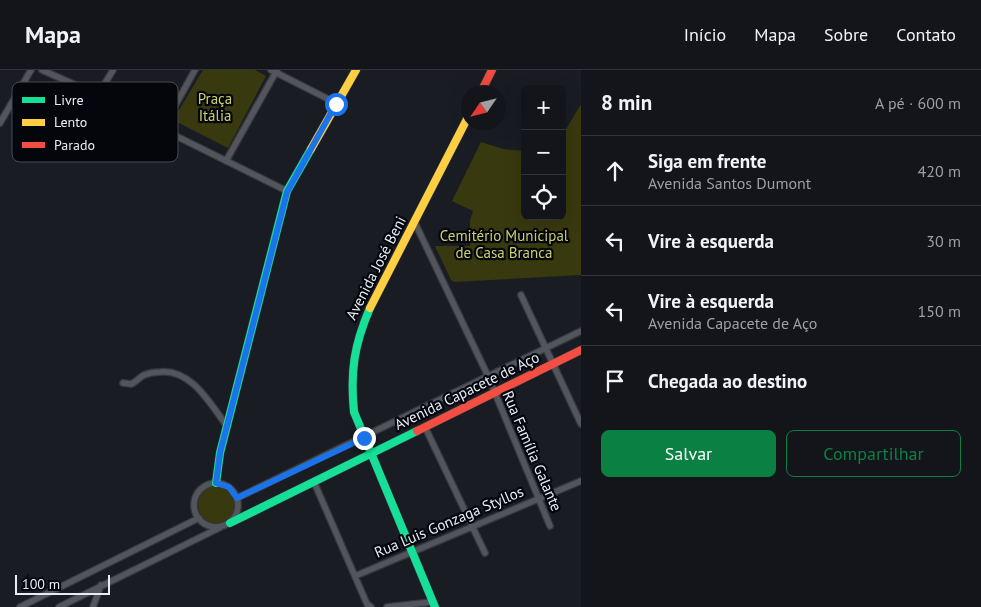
<!DOCTYPE html>
<html lang="pt">
<meta charset="utf-8">
<style>
body{margin:0;font-family:"PT Sans",sans-serif;background:#1d1e24;color:#f1f3f6}
.controls{position:absolute;right:15px;top:15px;display:grid;overflow:hidden;border-radius:8px;box-shadow:0 5px 20px #0002}
.controls button{width:45px;height:45px;display:grid;place-items:center;padding:0;border:0;border-bottom:1px solid #33343a;background:#14151b;color:#f1f3f6;font:25px sans-serif}
.compass{position:absolute;left:461px;top:15px;width:45px;height:45px;border-radius:50%;background:#14151b;box-shadow:0 5px 20px #0002;rotate:235deg}
.scale{position:absolute;left:15px;bottom:12px;width:95px;box-sizing:border-box;padding-left:5px;border:2px solid #e7ecf6;border-top:0;font-size:14px;line-height:18px;white-space:nowrap;color:#e7ecf6;-webkit-text-stroke:4px #04060b;paint-order:stroke}
.stop{position:absolute;width:15px;height:15px;margin:-11px;border:4px solid #1a73e8;border-radius:50%;background:#fff}
.stop.end{background:#1a73e8;border-color:#fff;box-shadow:0 1px 5px #0008}
.list{margin:0;padding:0;list-style:none}
h2{display:flex;justify-content:space-between;align-items:center;height:65px;margin:0;padding:0 20px;font-size:21px}
h2 small{font-size:16px;font-weight:400;color:#9d9fa3}
.list li{display:grid;grid-template-columns:32px 1fr auto;gap:15px;align-items:center;box-sizing:border-box;height:70px;padding:0 20px;border-top:1px solid #33343a}
.list b{display:block;font-size:19px;white-space:nowrap}
.list p{margin:0;font-size:16px;white-space:nowrap;color:#9d9fa3}
.list em{font-size:16px;font-style:normal;color:#9d9fa3}
.actions{display:flex;gap:10px;padding:15px 20px}
.actions a{flex:1;padding:11px 0;border:1px solid #0b8043;border-radius:8px;text-align:center;font-size:18px;color:#0b8043}
.actions .main{background:#0b8043;color:#fff}
.icon{flex:none;width:28px;height:28px;fill:none;stroke:currentColor;stroke-width:2;stroke-linecap:round;stroke-linejoin:round}
.map{position:relative;flex:none;width:581px;height:537px;overflow:hidden}
header{display:flex;align-items:center;gap:30px;box-sizing:border-box;height:70px;padding:0 25px;background:#14151b;border-bottom:1px solid #33343a}
header strong{font-size:24px}
nav{display:flex;gap:28px;margin-inline-start:auto;font-size:18px}
main{display:flex}
aside{flex:1;background:#14151b}
.map>svg:first-child{display:block}
</style>
<header>
<strong>Mapa</strong>
<nav><a>Início</a><a>Mapa</a><a>Sobre</a><a>Contato</a></nav>
</header>
<main>
<div class="map">
<svg width="581" height="537" viewBox="0 0 581 537">
<rect width="100%" height="100%" fill="#1a1c24"/>
<!-- green -->
<path fill="#38390f" d="M203,0H255L266,6L228,78L173,50Z
M581,34V205L454,212L451,210L435,176H470V150L473,141L452,131L481,72L503,79L525,81V146H562V66Z
M198 435a19 19 0 1 1 38 0a19 19 0 1 1-38 0Z"/>
<g fill="none" stroke-linecap="round" stroke-linejoin="round">
<defs>
<path id="street" d="M42,0L98,25L162,59L287,121
M271,0L336,33
M98,25L113,0
M0,53L31,0
M162,59L195,0
M226,91L277,0
M415,153L488,306L550,456
M521,225L581,354
M123,313L131,314C136,312 140,307 144,305C149,303 155,302 160,302C192,299 210,334 227,356
M425,357L485,483
M314,412L367,534L371,537
M194 435a22 22 0 1 1 44 0a22 22 0 1 1-44 0Z
M237,428L581,261
M355,506L581,411
M20,537L199,448
M59,537L221,457
M93,537L101,515
M387,537L432,532"/>
<path id="fast" d="M370,238C354,275 350,302 354,342L435,537
M216,413L220,383L287,121L311,79
M230,453L417,361"/>
<path id="slow" d="M311,79L356,0
M370,238L468,47"/>
<path id="jam" d="M481,22L492,0
M417,361L581,280"/>
</defs>
<!-- street casing -->
<use href="#street" stroke="#37383f" stroke-width="8"/>
<!-- fast casing -->
<use href="#fast" stroke="#37383f" stroke-width="9"/>
<!-- slow casing -->
<use href="#slow" stroke="#37383f" stroke-width="9"/>
<!-- jam casing -->
<use href="#jam" stroke="#37383f" stroke-width="9"/>
<!-- street -->
<use href="#street" stroke="#52555b" stroke-width="5.5"/>
<!-- fast -->
<use href="#fast" stroke="#16e098" stroke-width="8"/>
<!-- slow -->
<use href="#slow" stroke="#ffcf43" stroke-width="8"/>
<!-- jam -->
<use href="#jam" stroke="#f24e42" stroke-width="8"/>
</g>
<g fill="none" stroke-linecap="round" stroke-linejoin="round">
<!-- route -->
<path stroke="#1a73e8" stroke-width="6" d="M336,34L287,122L220,383L216,413L229,417L237,428L364,368"/>
</g>
<g text-anchor="middle" stroke-width="4.5" stroke-linejoin="round" paint-order="stroke">
<!-- park labels -->
<g font-size="15" fill="#cdd071" stroke="#04060b">
<text x="215" y="34">Praça<tspan x="215" dy="17">Itália</tspan></text>
<text x="504" y="171">Cemitério Municipal<tspan x="504" dy="17">de Casa Branca</tspan></text>
</g>
<!-- street labels -->
<g font-size="15" fill="#e7ecf6" stroke="#04060b">
<text transform="translate(376 198) rotate(-63)" y="5">Avenida José Beni</text>
<text transform="translate(467 321) rotate(-26)" y="5">Avenida Capacete de Aço</text>
<text transform="translate(532 381) rotate(67)" y="5">Rua Família Galante</text>
<text transform="translate(449 452) rotate(-23)" y="5">Rua Luis Gonzaga Styllos</text>
</g>
</g>
<!-- legend -->
<rect x="12" y="12" width="166" height="80" rx="8" fill="#04060b" stroke="#484b52" stroke-width="1"/>
<rect x="22" y="27" width="23" height="6" fill="#16e098"/>
<rect x="22" y="49" width="23" height="7" fill="#ffcf43"/>
<rect x="22" y="72" width="23" height="6" fill="#f24e42"/>
<g font-size="14" fill="#e7ecf6">
<text x="54" y="35">Livre</text>
<text x="54" y="57">Lento</text>
<text x="54" y="80">Parado</text>
</g>
</svg>
<div class="controls">
<button>+</button>
<button>−</button>
<button><svg class="icon" aria-label="locate" viewBox="0 0 24 24"><circle cx="12" cy="12" r="6"/><path d="M12 2v4M12 18v4M2 12h4M18 12h4"/></svg></button>
</div>
<svg class="compass" viewBox="-18 -18 36 36"><path d="M0-13l5 13h-10z" fill="#e53935"/><path d="M0 13l5-13h-10z" fill="#9d9fa3"/></svg>
<div class="scale">100 m</div>
<div class="stop" style="left:336px;top:34px"></div>
<div class="stop end" style="left:364px;top:368px"></div>
</div>
<aside>
<h2>8 min<small>A pé · 600 m</small></h2>
<ul class="list">
<li><svg class="icon" aria-label="ahead" viewBox="0 0 24 24"><path d="M12 20V5M6 11l6-6 6 6"/></svg><div><b>Siga em frente</b><p>Avenida Santos Dumont</p></div><em>420 m</em></li>
<li><svg class="icon" aria-label="left" viewBox="0 0 24 24"><path d="M17 20v-9H6M10 6l-5 5 5 5"/></svg><div><b>Vire à esquerda</b></div><em>30 m</em></li>
<li><svg class="icon" aria-label="left" viewBox="0 0 24 24"><path d="M17 20v-9H6M10 6l-5 5 5 5"/></svg><div><b>Vire à esquerda</b><p>Avenida Capacete de Aço</p></div><em>150 m</em></li>
<li><svg class="icon" aria-label="arrive" viewBox="0 0 24 24"><path d="M6 21V4h12l-3 4 3 4H6"/></svg><div><b>Chegada ao destino</b></div></li>
</ul>
<div class="actions"><a class="main">Salvar</a><a>Compartilhar</a></div>
</aside>
</main>
